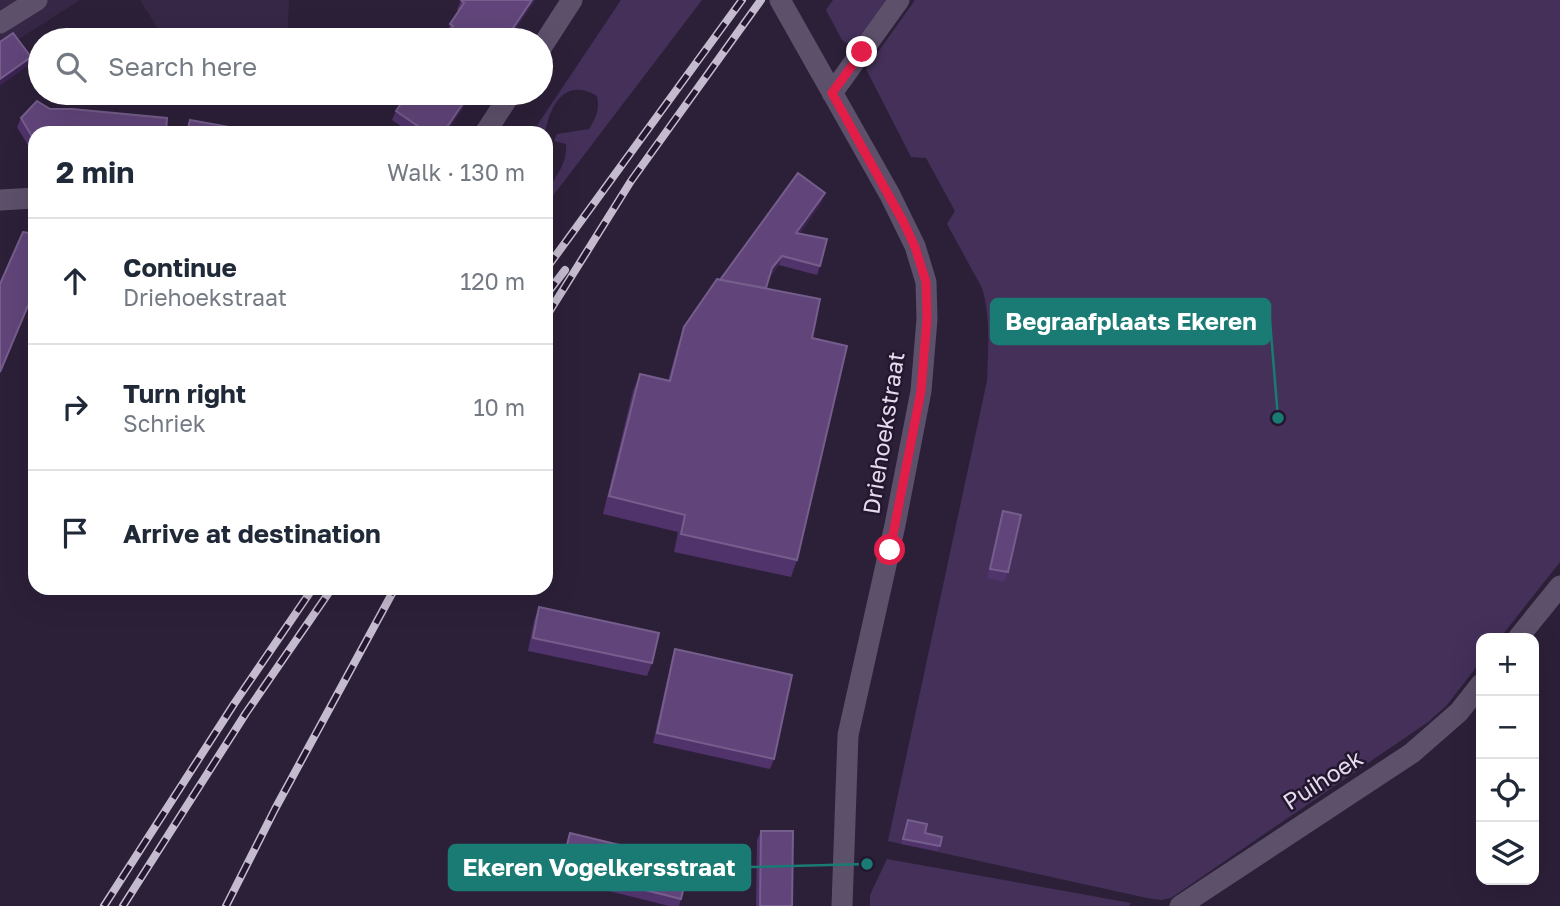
<!DOCTYPE html>
<meta charset="utf-8">
<style>
body{margin:0;font-family:"Golos Text",sans-serif;background:#f6f6f7;color:#1f2937}
.controls{position:absolute;right:21px;bottom:21px;display:grid;overflow:hidden;border-radius:14px;box-shadow:0 7px 28px #0002}
.controls button{width:63px;height:63px;display:grid;place-items:center;padding:0;border:0;border-bottom:2px solid #e0e1e3;background:#fff;color:#1f2937;font:35px sans-serif}
.stop{position:absolute;width:21px;height:21px;margin:-16px;border:5px solid #e11d48;border-radius:50%;background:#fff}
.stop.end{background:#e11d48;border-color:#fff;box-shadow:0 2px 7px #0008}
.list{margin:0;padding:0;list-style:none}
h2{display:flex;justify-content:space-between;align-items:center;height:91px;margin:0;padding:0 28px;font-size:30px}
h2 small{font-size:23px;font-weight:400;color:#747a83}
.list li{display:grid;grid-template-columns:46px 1fr auto;gap:21px;align-items:center;box-sizing:border-box;height:126px;padding:0 28px;border-top:2px solid #e0e1e3}
.list b{display:block;font-size:26px;white-space:nowrap}
.list p{margin:0;font-size:23px;white-space:nowrap;color:#747a83}
.list em{font-size:23px;font-style:normal;color:#747a83}
.icon{flex:none;width:38px;height:38px;fill:none;stroke:currentColor;stroke-width:2;stroke-linecap:round;stroke-linejoin:round}
.map{position:relative;flex:none;width:1560px;height:906px;overflow:hidden}
.search{position:absolute;background:#fff;box-shadow:0 7px 28px #0002;left:28px;top:28px;width:525px;height:77px;display:flex;align-items:center;gap:18px;box-sizing:border-box;padding:0 24px;border-radius:38px;color:#747a83;font-size:26px}
.panel{position:absolute;background:#fff;box-shadow:0 7px 28px #0002;left:28px;top:126px;width:525px;height:469px;border-radius:21px}
.map>svg:first-child{display:block}
</style>
<div class="map">
<svg width="1560" height="906" viewBox="0 0 1560 906">
<rect width="100%" height="100%" fill="#2c2039"/>
<!-- built -->
<path fill="#372747" d="M0,0H80L0,51Z
M140,0H289L287,40L168,38L165,40Z"/>
<!-- green -->
<path fill="#443059" d="M621,0H702L546,205C546,181 568,171 566,144L554,141L557,134L589,129C596,117 600,110 597,96C565,77 550,105 545,133H532Z
M833,0H886L857,40L846,43L842,40L826,10Z
M915,0H1560V562L1500,638H1481V661L1447,705L1428,722L1171,898L1161,900L1147,898L888,841L987,381C988,351 991,316 982,288L947,224L955,211L926,158L911,157L866,69Z
M887,859L1131,903L1129,906H870V895Z"/>
<g fill="none" stroke-linecap="round" stroke-linejoin="round">
<!-- minor -->
<path stroke="#5d506b" stroke-width="21" d="M780,0L890,195L915,246L926,282L927,319L921,391L895,525L848,735L842,906
M0,23L37,0
M541,48L572,0
M832,93L899,0
M485,133L511,93
M0,200L35,198
M1518,638L1560,586
M1180,906L1412,753L1459,712L1481,684"/>
<defs>
<path id="rail" d="M546,269L742,0
M546,295L565,270
M546,317L631,181L761,0
M104,906L234,704L313,588
M123,906L246,713L332,588
M226,906L275,809L395,588"/>
</defs>
<!-- rail casing -->
<use href="#rail" stroke="#c4bbce" stroke-width="8"/>
<!-- rail -->
<use href="#rail" stroke="#23162f" stroke-width="5" stroke-dasharray="16" stroke-linecap="butt"/>
</g>
<!-- wall -->
<path fill="#51336c" d="M461,0H535L508,40L447,34L450,24L459,11L457,10Z
M408,93H473L446,133H411L392,120L396,111Z
M21,118L35,133V150H31L17,127Z
M822,202L799,234L820,266L817,275L779,265L770,276L766,288L812,338L797,560L791,577L674,552L678,532L603,514L633,391L640,374L668,381L678,345L684,327L720,280Z
M1003,511L1008,572L1004,582L987,578L1000,520Z
M539,607L652,663L647,676L528,651L534,621Z
M675,649L774,759L770,769L653,743L672,658Z
M906,825L925,833L940,846L938,851L901,844Z
M761,831L792,906H756L757,840Z
M570,833L681,899L679,906H669L557,878Z"/>
<!-- shaded-wall -->
<path fill="#3c2452" d="M532,0H535L508,40H505Z
M31,57L27,66L0,86V79Z
M470,93H473L446,133H443Z
M34,140L35,150H31Z
M825,193L822,202L792,243L796,233Z
M782,256L779,265L768,277L772,268Z"/>
<!-- building -->
<path fill="#61457a" stroke="#755d8c" stroke-width="2" d="M461,0H532L505,40H443L453,26L450,24L464,3Z
M13,33L31,57L0,79V42Z
M408,93H470L443,133H428L396,111Z
M37,101L50,109H72L167,118L166,133H35L34,140L21,118Z
M190,120L235,128L234,133H187Z
M798,173L825,193L796,233L827,239L820,266L782,256L772,268L766,288L720,280Z
M23,232L35,234V289L0,372V284Z
M717,279L820,299L812,338L847,346L797,560L681,534L685,515L609,496L640,374L670,381L684,327Z
M1003,511L1021,515L1008,572L990,569Z
M539,607L659,633L652,663L533,638Z
M675,649L792,675L774,759L657,733Z
M908,820L927,824L925,833L942,837L940,846L903,839Z
M761,831H793L792,906H760Z
M570,833L690,862L681,899L561,869Z"/>
<g fill="none" stroke-linecap="round" stroke-linejoin="round">
<!-- route -->
<path stroke="#e11d48" stroke-width="9" d="M862,52L832,93L904,223L915,247L926,282L927,319L921,391L890,550"/>
</g>
<g text-anchor="middle" stroke-width="5" stroke-linejoin="round" paint-order="stroke">
<!-- street labels -->
<g font-size="23" fill="#e4dced" stroke="#23162f">
<text transform="translate(884 433) rotate(-81)" y="8">Driehoekstraat</text>
<text transform="translate(1323 780) rotate(-33)" y="8">Puihoek</text>
</g>
</g>
<!-- callouts -->
<path fill="none" stroke="#1a7b74" stroke-width="2.5" d="M1278 418L1270 321M867 864L750 867"/>
<g fill="#1a7b74" stroke="#23162f" stroke-width="2.5">
<circle cx="1278" cy="418" r="7"/>
<circle cx="867" cy="864" r="7"/>
</g>
<g fill="#1a7b74" stroke="#1a7b74" stroke-width="2.5">
<rect x="991" y="299" width="279" height="45" rx="7"/>
<rect x="449" y="845" width="301" height="45" rx="7"/>
</g>
<g font-size="24" text-anchor="middle" font-weight="bold" fill="#fff">
<text x="1131" y="330">Begraafplaats Ekeren</text>
<text x="599" y="876">Ekeren Vogelkersstraat</text>
</g>
</svg>
<div class="controls">
<button>+</button>
<button>−</button>
<button><svg class="icon" aria-label="locate" viewBox="0 0 24 24"><circle cx="12" cy="12" r="6"/><path d="M12 2v4M12 18v4M2 12h4M18 12h4"/></svg></button>
<button><svg class="icon" aria-label="layers" viewBox="0 0 24 24"><path d="M12 4l9 5-9 5-9-5zM3 14l9 5 9-5"/></svg></button>
</div>
<div class="stop" style="left:890px;top:550px"></div>
<div class="stop end" style="left:862px;top:52px"></div>
<div class="search"><svg class="icon" aria-label="search" viewBox="0 0 24 24"><circle cx="10" cy="10" r="6"/><path d="M15 15l6 6"/></svg>Search here</div>
<section class="panel">
<h2>2 min<small>Walk · 130 m</small></h2>
<ul class="list">
<li><svg class="icon" aria-label="ahead" viewBox="0 0 24 24"><path d="M12 20V5M6 11l6-6 6 6"/></svg><div><b>Continue</b><p>Driehoekstraat</p></div><em>120 m</em></li>
<li><svg class="icon" aria-label="right" viewBox="0 0 24 24"><path d="M7 20v-9h11M14 6l5 5-5 5"/></svg><div><b>Turn right</b><p>Schriek</p></div><em>10 m</em></li>
<li><svg class="icon" aria-label="arrive" viewBox="0 0 24 24"><path d="M6 21V4h12l-3 4 3 4H6"/></svg><div><b>Arrive at destination</b></div></li>
</ul>
</section>
</div>
